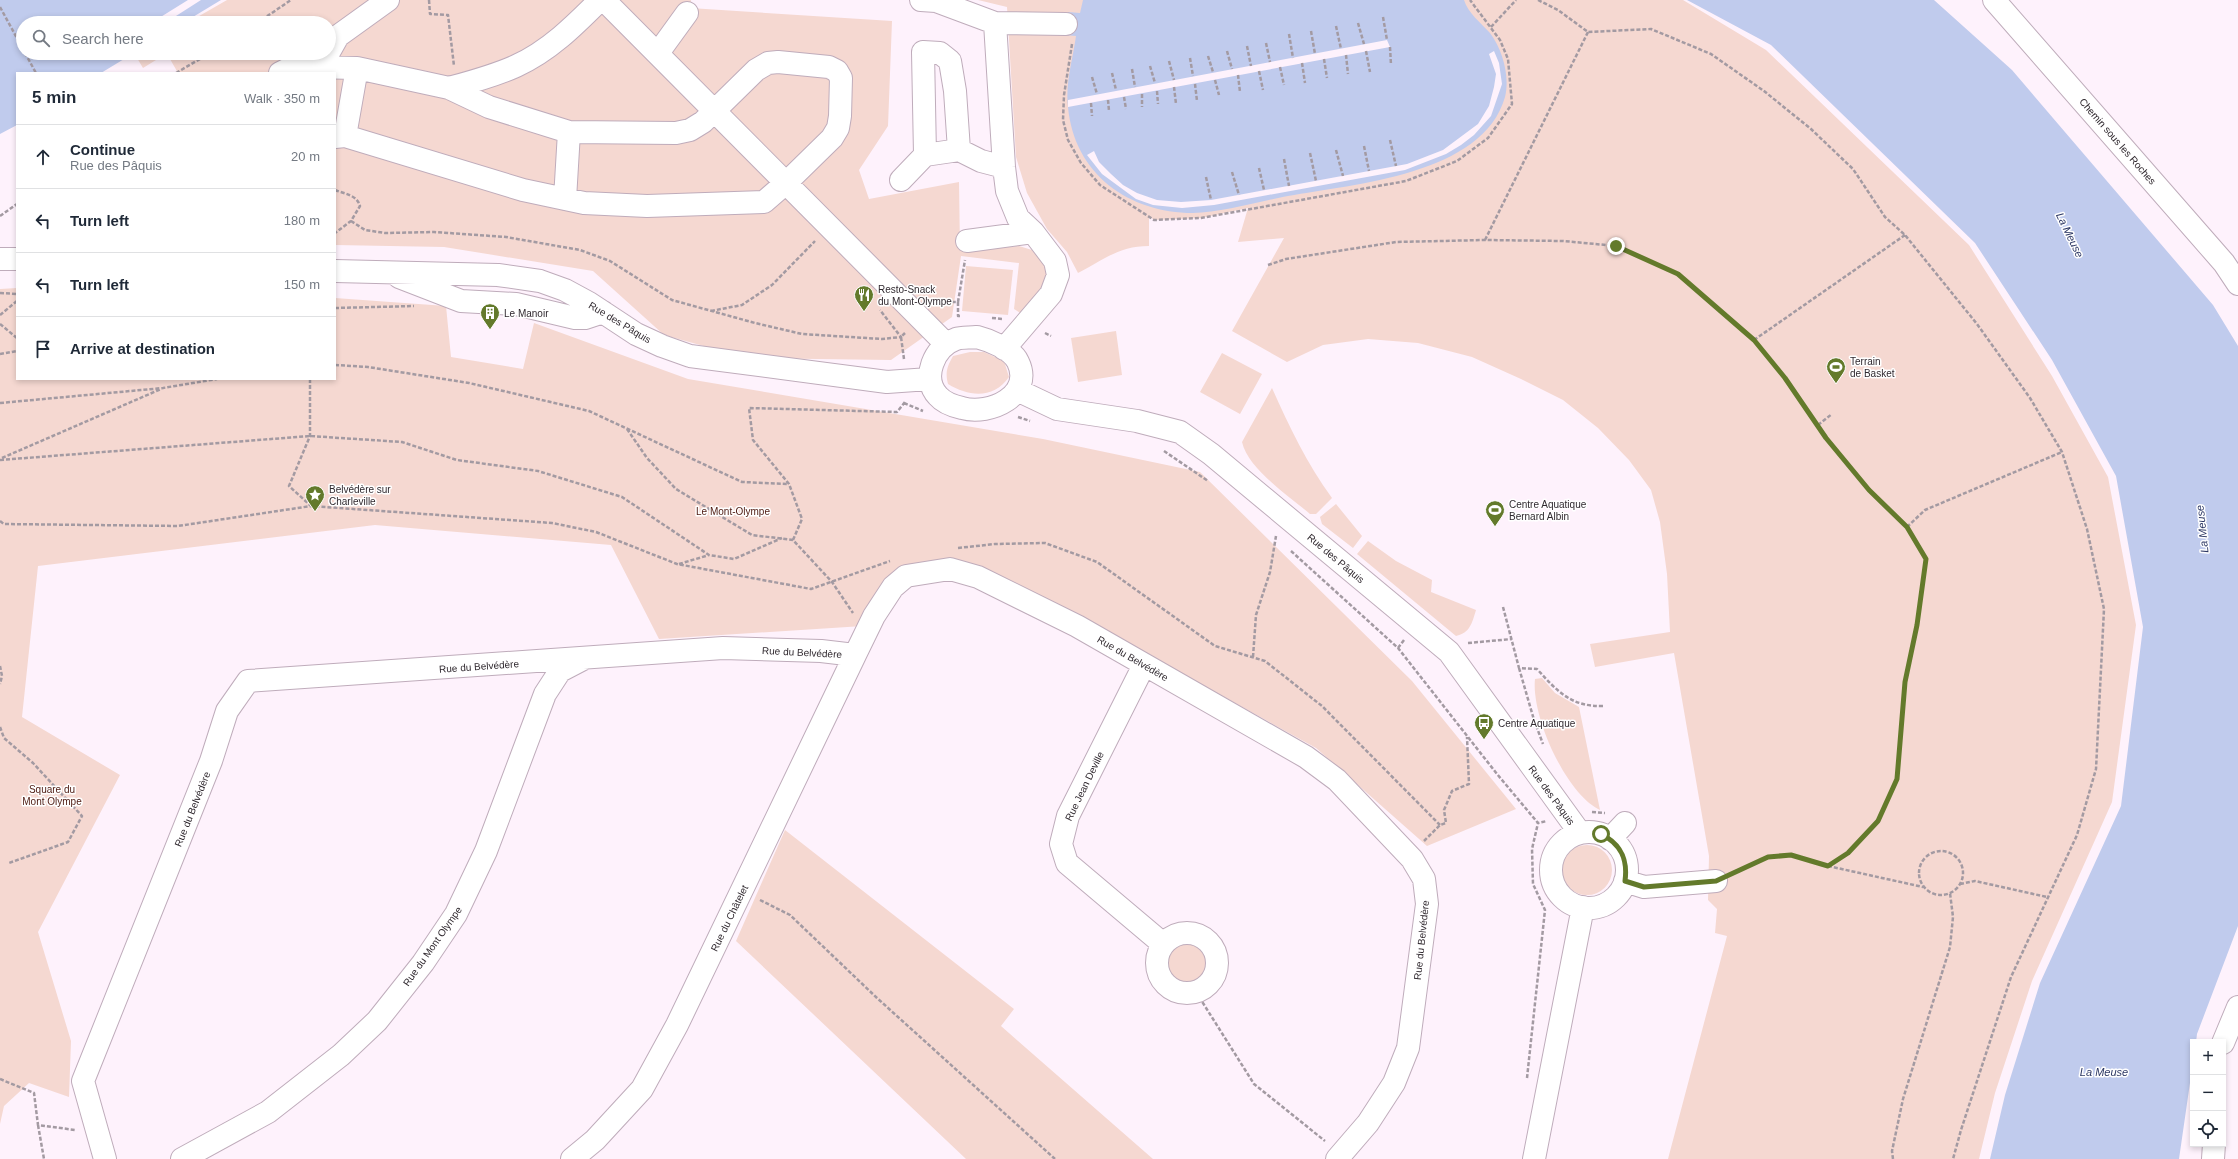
<!DOCTYPE html>
<meta charset="utf-8">
<style>
body{margin:0;font-family:Helvetica,sans-serif;background:#f6f6f7;color:#1f2937}
.controls{position:absolute;right:12px;bottom:12px;display:grid;overflow:hidden;border-radius:0px;box-shadow:0 2px 6px #0003}
.controls button{width:36px;height:36px;display:grid;place-items:center;padding:0;border:0;border-bottom:1px solid #e0e1e3;background:#fff;color:#1f2937;font:20px sans-serif}
.stop{position:absolute;width:12px;height:12px;margin:-9px;border:3px solid #637a2b;border-radius:50%;background:#fff}
.stop.end{background:#637a2b;border-color:#fff;box-shadow:0 1px 4px #0008}
.list{margin:0;padding:0;list-style:none}
h2{display:flex;justify-content:space-between;align-items:center;height:52px;margin:0;padding:0 16px;font-size:17px}
h2 small{font-size:13px;font-weight:400;color:#747a83}
.list li{display:grid;grid-template-columns:26px 1fr auto;gap:12px;align-items:center;box-sizing:border-box;height:64px;padding:0 16px;border-top:1px solid #e0e1e3}
.list b{display:block;font-size:15px;white-space:nowrap}
.list p{margin:0;font-size:13px;white-space:nowrap;color:#747a83}
.list em{font-size:13px;font-style:normal;color:#747a83}
.icon{flex:none;width:22px;height:22px;fill:none;stroke:currentColor;stroke-width:2;stroke-linecap:round;stroke-linejoin:round}
.map{position:relative;flex:none;width:2238px;height:1159px;overflow:hidden}
.search{position:absolute;background:#fff;box-shadow:0 2px 6px #0003;left:16px;top:16px;width:320px;height:44px;display:flex;align-items:center;gap:10px;box-sizing:border-box;padding:0 14px;border-radius:22px;color:#747a83;font-size:15px}
.panel{position:absolute;background:#fff;box-shadow:0 2px 6px #0003;left:16px;top:72px;width:320px;height:308px;border-radius:0px}
.map>svg:first-child{display:block}
</style>
<div class="map">
<svg width="2238" height="1159" viewBox="0 0 2238 1159">
<rect width="100%" height="100%" fill="#fef2fc"/>
<!-- green -->
<path fill="#f5d8d1" d="M227,0H691L690,8L892,21L888,126L859,170L869,199L959,182L960,251L1019,246L1032,250L1050,271V285L1025,316L1014,309L1019,263L961,256L952,317L891,360L747,358L664,335L593,271L444,247L335,245V73H178L170,59L156,60L143,68L134,53H329V23H187Z
M978,0H1683L1766,50L1969,245L2052,376L2108,477L2136,625L2112,802L2032,981L1995,1093L1979,1159H1668L1727,936L1715,933L1717,909L1708,900L1709,856L1674,653L1595,667L1590,644L1670,632L1667,574L1660,522L1651,490L1629,460L1598,428L1563,400L1521,379L1472,357L1418,343L1368,339L1323,345L1287,362L1232,331L1284,238L1238,242L1248,208L1201,218L1154,220L1149,216V246C1119,246 1103,260 1078,273L1067,252L1047,229L1027,193L1016,157L1007,7Z
M966,266L1013,270L1008,315L962,311Z
M17,288V379H335V298L446,306L451,357L523,369L534,323L688,379L1043,439L1200,472L1412,681L1516,809L1427,846L1316,748L1073,613L903,566L863,626L659,639L611,545L375,525L38,566L22,717L120,775L38,932L71,1041L69,1097L29,1083L4,1106L0,1124V289Z
M1116,331L1122,375L1078,382L1071,338Z
M970,352H984L1004,361L1009,377C994,399 969,397 948,384C945,372 947,367 953,356Z
M1222,353L1262,374L1240,414L1200,392Z
M1272,388C1289,426 1307,464 1332,498L1316,514H1310C1289,496 1248,469 1242,442Z
M1336,504L1362,536L1353,548L1322,524L1320,517Z
M1368,541L1396,561L1432,580L1431,592L1476,610C1472,623 1470,633 1456,636L1357,554Z
M1542,678L1555,693L1579,707L1600,810C1566,794 1531,716 1535,679Z
M785,830L1014,1009L1001,1026L1153,1159H966L736,941Z
M1562 870a25 25 0 1 1 50 0a25 25 0 1 1-50 0Z
M1164 964a21 21 0 1 1 42 0a21 21 0 1 1-42 0Z"/>
<!-- water -->
<path fill="#c0cbed" d="M0,0H221L183,23H23V53H134L101,73H17V125L0,134Z
M1083,0H1464C1468,13 1481,23 1490,33C1503,50 1510,77 1505,97C1483,175 1354,184 1288,196C1261,201 1220,213 1193,213C1129,213 1074,174 1068,107C1065,84 1073,58 1076,36L1064,35L1068,12L1080,13Z
M1687,0H1934L2012,70L2213,305L2238,346V926L2197,1034L2196,1042H2193V1062L2179,1159H1990L2005,1095L2040,983L2121,806L2143,627L2116,476L2052,360L1975,243L1771,45Z"/>
<!-- pier -->
<path fill="#fef2fc" d="M188,0H201L165,23H151Z
M1387,40L1390,47L1068,107V100Z
M1494,51L1499,63L1502,84L1491,116L1474,135L1461,145L1446,154L1405,170L1214,205L1182,208L1153,205L1136,199L1102,174L1087,155L1094,151L1099,162L1111,174L1123,185L1137,193L1157,200L1181,202L1211,200L1407,164L1443,150L1478,124L1489,106L1494,87L1496,74L1489,54Z"/>
<g fill="none" stroke-linecap="round" stroke-linejoin="round">
<defs>
<path id="minor" d="M604,0L946,344
M921,0L936,1L995,23L1066,24
M1994,0L2224,263L2238,284
M995,23L1004,167L1007,191L1018,218L1033,232L1055,261L1058,275L1051,294L1004,349
M329,52L338,36L388,0
M658,53L687,13
M280,73L288,69L307,67L357,68L449,88L489,107L569,132L676,133L690,130L703,122L756,70L768,63L778,62L829,67L837,71L841,78L840,116L838,128L832,138L787,182L764,202L647,206L584,203L523,190L345,136L335,137
M449,88C471,82 494,76 516,66C549,51 574,26 600,0
M345,136L357,68
M959,150L925,155L923,52L940,53L950,61L955,91L959,150L981,161L1004,167
M901,180L925,155
M565,199L569,132
M967,241L1033,232
M0,259H17
M335,271L498,275L540,281L565,290L589,303L636,334L662,346L690,356L887,382L929,379
M399,277L461,301L516,304L575,318H585L603,312
M977,337C989,340 1012,349 1018,362C1034,395 990,416 962,408C953,406 944,403 938,396C921,378 934,347 956,339C962,337 970,338 977,337Z
M1017,390L1057,409L1137,421L1180,432L1211,454L1449,652L1580,833
M1144,665L1068,816L1061,844L1067,863L1163,944
M1551 870a38 38 0 1 1 76 0a38 38 0 1 1-76 0Z
M1610,839L1625,823
M1625,881L1644,887L1716,881
M1157 963a30 30 0 1 1 60 0a30 30 0 1 1-60 0Z
M2223,1043L2238,1007
M105,1159L83,1081L211,761L227,711L248,681L723,648L821,651L855,655L874,616L893,587L906,576L950,569L978,577L1077,626L1306,757L1337,780L1412,859L1424,879L1427,904L1408,1048L1394,1083L1368,1123L1337,1159
M182,1159L268,1112L341,1055L377,1021L423,963L456,914L486,851L545,694L560,671L583,659
M572,1159L595,1140L642,1089L677,1025L855,655
M1534,1159L1583,907
M2213,1159L2214,1144"/>
</defs>
<!-- minor casing -->
<use href="#minor" stroke="#bfacbb" stroke-width="24"/>
<!-- path -->
<path stroke="#a39aa2" stroke-width="2.5" stroke-dasharray="4 2" stroke-linecap="butt" d="M429,0L430,14L448,15L454,66
M1538,0L1558,10L1588,32L1651,29L1711,54L1764,91L1811,129L1853,169L1885,217L1905,235L1977,324L2030,398L2062,452L2087,529L2104,609L2096,769L2077,835L2011,977L1961,1130L1953,1159
M0,7L23,49
M1383,17L1387,40
M257,23L291,0
M1358,23L1364,44
M1336,26L1341,49
M1491,27L1516,0
M1311,31L1315,54
M1289,34L1293,58
M1266,43L1270,62
M1072,44L1064,95L1063,120L1068,140L1081,163L1100,185L1154,220L1201,218L1406,181L1457,161L1488,138L1512,104L1508,59L1500,40L1470,0
M1247,46L1251,66
M1390,47L1391,65
M1227,51L1232,69
M1366,51L1370,72
M25,53L36,73
M1346,55L1348,74
M1208,56L1213,72
M1190,58L1193,76
M1324,59L1327,78
M1169,61L1174,80
M1302,63L1305,83
M1150,66L1155,83
M1280,67L1284,85
M1132,69L1135,87
M1259,71L1263,90
M176,73L210,53
M1112,73L1116,90
M1238,75L1240,92
M1092,77L1097,94
M1215,80L1219,95
M1195,84L1197,101
M1174,87L1176,104
M1157,91L1158,104
M1142,94V107
M1124,97L1126,109
M1108,100L1109,111
M1091,103L1092,116
M1390,140L1396,166
M1364,146L1369,171
M1336,150L1343,176
M1310,153L1316,181
M1284,159L1289,186
M1259,168L1264,190
M1232,172L1239,195
M1206,177L1211,200
M335,190C345,194 357,195 360,206L351,221L335,233
M0,216L17,204
M351,221L365,230L385,233L434,232L506,237L580,250L610,261L672,300L755,323L802,334L882,339L901,337L880,310
M1485,240L1588,32
M1268,265L1286,259L1396,242L1485,240L1563,241L1617,246L1678,274L1754,340L1785,378L1827,438L1869,490L1907,527L1926,559L1917,625L1905,682L1897,779L1878,821L1848,853L1828,866L1791,855L1769,857L1734,872
M0,293L17,294
M958,302V316H961
M935,305L938,302H958L965,260
M335,308L414,306
M711,311L742,305L772,285L815,241
M0,315L17,301
M992,318L1003,319
M0,324L17,338
M1045,333L1051,336
M1754,340L1905,235
M0,354L17,351
M904,359L901,337L905,333
M335,365L368,367L469,383L589,411L742,482L789,484
M310,379V436L289,486L311,506
M0,403L163,388L217,379
M904,403L923,411
M1018,417L1030,421
M1818,425L1832,414
M627,429L647,458L676,489L752,535L793,540L832,582L853,613
M1164,451L1208,481
M2,458L161,389
M0,460L310,436L402,442L457,460L538,471L622,497L709,555L734,559L782,538
M0,521L4,524L178,526L311,506L552,523L596,532L677,564L811,589L890,561
M1907,527L1925,510L2062,452
M793,540L802,519L789,484L753,440L749,408L897,412L905,402
M958,548L995,544L1045,543L1097,562L1215,646L1265,661L1322,706L1440,825
M1291,551L1398,648L1497,774L1538,823L1547,821
M679,564L709,555
M1503,607L1519,668L1537,669C1558,692 1571,707 1604,706
M1468,643L1512,639
M1398,648L1404,640
M1253,657L1256,615L1270,572L1276,536
M0,666L2,676L0,684
M1519,668L1534,720L1543,744
M0,727L4,738L33,763L82,816L68,842L9,863
M1592,812L1605,813
M1424,841L1440,825L1446,823L1444,810L1452,791L1469,784L1467,737
M1919 873a22 22 0 1 1 44 0a22 22 0 1 1-44 0Z
M1828,866L1923,887
M1960,884L1975,881L2047,897
M760,900L790,915L877,998L1055,1159
M1196,992L1254,1084L1325,1141
M1527,1078L1545,910L1533,884L1532,849L1538,823
M0,1079L34,1093L38,1125L75,1130
M38,1125L44,1159
M1893,1159L1892,1151L1903,1099L1950,947L1953,917L1950,893"/>
<!-- minor -->
<use href="#minor" stroke="#fff" stroke-width="22"/>
</g>
<g fill="none" stroke-linecap="round" stroke-linejoin="round">
<!-- route -->
<path stroke="#637a2b" stroke-width="5" d="M1601,834C1621,844 1628,859 1625,881L1644,887L1716,881L1768,857L1791,855L1828,866L1848,853L1878,821L1897,779L1905,682L1917,625L1926,559L1907,527L1869,490L1826,438L1785,378L1754,340L1678,274L1616,246"/>
</g>
<!-- icons -->
<defs>
<symbol id="restaurant-pin" viewBox="-11 -11 22 30"><path d="M0 17L-7.5 6A9.5 9.5 0 1 1 7.5 6Z" fill="#637a2b" stroke="#fff"/><path d="M-5-6h1v4h1v-4h1v4h1v-4h1v5L-1.5 .5V6h-2V.5L-5-1ZM5-6V6H3V1.5H1.5Q1.5-4 5-6Z" fill="#fff"/></symbol>
<symbol id="building-pin" viewBox="-11 -11 22 30"><path d="M0 17L-7.5 6A9.5 9.5 0 1 1 7.5 6Z" fill="#637a2b" stroke="#fff"/><path d="M-4-6H4V6H1V3H-1V6H-4ZM-2.5-4.3h1.7v1.8h-1.7ZM.8-4.3h1.7v1.8H.8ZM-2.5-1h1.7V.8h-1.7ZM.8-1h1.7V.8H.8Z" fill="#fff"/></symbol>
<symbol id="stadium-pin" viewBox="-11 -11 22 30"><path d="M0 17L-7.5 6A9.5 9.5 0 1 1 7.5 6Z" fill="#637a2b" stroke="#fff"/><path d="M0-5a6.5 5 0 1 0 0 10a6.5 5 0 1 0 0-10ZM-3.5-1.8h7v3.6h-7Z" fill="#fff"/></symbol>
<symbol id="sight-pin" viewBox="-11 -11 22 30"><path d="M0 17L-7.5 6A9.5 9.5 0 1 1 7.5 6Z" fill="#637a2b" stroke="#fff"/><path d="M0-6L1.8-2.2L6-1.7L2.9 1.2L3.7 5.4L0 3.3L-3.7 5.4L-2.9 1.2L-6-1.7L-1.8-2.2Z" fill="#fff"/></symbol>
<symbol id="bus-pin" viewBox="-11 -11 22 30"><path d="M0 17L-7.5 6A9.5 9.5 0 1 1 7.5 6Z" fill="#637a2b" stroke="#fff"/><path d="M-5-6H5V4H4V6H2V4H-2V6H-4V4H-5ZM-3.5-4V0h7V-4ZM-3.5 1.2v1.5H-2V1.2ZM2 1.2v1.5H3.5V1.2Z" fill="#fff"/></symbol>
</defs>
<g fill-rule="evenodd">
<use href="#restaurant-pin" x="853" y="284" width="22" height="30"/>
<use href="#building-pin" x="479" y="302" width="22" height="30"/>
<use href="#stadium-pin" x="1825" y="356" width="22" height="30"/>
<use href="#sight-pin" x="304" y="484" width="22" height="30"/>
<use href="#stadium-pin" x="1484" y="499" width="22" height="30"/>
<use href="#bus-pin" x="1473" y="712" width="22" height="30"/>
</g>
<g text-anchor="middle" stroke-width="3" stroke-linejoin="round" paint-order="stroke">
<!-- street labels -->
<g font-size="10" fill="#30292f" stroke="#fff">
<text transform="translate(2118 141) rotate(49)" y="4">Chemin sous les Roches</text>
<text transform="translate(620 322) rotate(31)" y="4">Rue des Pâquis</text>
<text transform="translate(1336 558) rotate(40)" y="4">Rue des Pâquis</text>
<text transform="translate(802 652) rotate(3)" y="4">Rue du Belvédère</text>
<text transform="translate(1133 658) rotate(30)" y="4">Rue du Belvédère</text>
<text transform="translate(479 666) rotate(-4)" y="4">Rue du Belvédère</text>
<text transform="translate(1084 786) rotate(-64)" y="4">Rue Jean Deville</text>
<text transform="translate(1552 795) rotate(54)" y="4">Rue des Pâquis</text>
<text transform="translate(192 809) rotate(-68)" y="4">Rue du Belvédère</text>
<text transform="translate(729 918) rotate(-64)" y="4">Rue du Châtelet</text>
<text transform="translate(1421 940) rotate(-84)" y="4">Rue du Belvédère</text>
<text transform="translate(432 946) rotate(-55)" y="4">Rue du Mont Olympe</text>
</g>
<!-- poi labels -->
<g font-size="10" fill="#30292f" stroke="#fff" text-anchor="start">
<text x="878" y="293">Resto-Snack<tspan x="878" dy="12">du Mont-Olympe</tspan></text>
<text x="504" y="317">Le Manoir</text>
<text x="1850" y="365">Terrain<tspan x="1850" dy="12">de Basket</tspan></text>
<text x="329" y="493">Belvédère sur<tspan x="329" dy="12">Charleville</tspan></text>
<text x="1509" y="508">Centre Aquatique<tspan x="1509" dy="12">Bernard Albin</tspan></text>
<text x="1498" y="727">Centre Aquatique</text>
</g>
<!-- park labels -->
<g font-size="10" fill="#4d1a11" stroke="#fff">
<text x="733" y="515">Le Mont-Olympe</text>
<text x="52" y="793">Square du<tspan x="52" dy="12">Mont Olympe</tspan></text>
</g>
<!-- water labels -->
<g font-size="11" font-style="italic" fill="#2c3764" stroke="#fff">
<text transform="translate(2070 235) rotate(64)" y="4">La Meuse</text>
<text transform="translate(2202 529) rotate(-96)" y="4">La Meuse</text>
<text x="2104" y="1076">La Meuse</text>
</g>
</g>
</svg>
<div class="controls">
<button>+</button>
<button>−</button>
<button><svg class="icon" aria-label="locate" viewBox="0 0 24 24"><circle cx="12" cy="12" r="6"/><path d="M12 2v4M12 18v4M2 12h4M18 12h4"/></svg></button>
</div>
<div class="stop" style="left:1601px;top:834px"></div>
<div class="stop end" style="left:1616px;top:246px"></div>
<div class="search"><svg class="icon" aria-label="search" viewBox="0 0 24 24"><circle cx="10" cy="10" r="6"/><path d="M15 15l6 6"/></svg>Search here</div>
<section class="panel">
<h2>5 min<small>Walk · 350 m</small></h2>
<ul class="list">
<li><svg class="icon" aria-label="ahead" viewBox="0 0 24 24"><path d="M12 20V5M6 11l6-6 6 6"/></svg><div><b>Continue</b><p>Rue des Pâquis</p></div><em>20 m</em></li>
<li><svg class="icon" aria-label="left" viewBox="0 0 24 24"><path d="M17 20v-9H6M10 6l-5 5 5 5"/></svg><div><b>Turn left</b></div><em>180 m</em></li>
<li><svg class="icon" aria-label="left" viewBox="0 0 24 24"><path d="M17 20v-9H6M10 6l-5 5 5 5"/></svg><div><b>Turn left</b></div><em>150 m</em></li>
<li><svg class="icon" aria-label="arrive" viewBox="0 0 24 24"><path d="M6 21V4h12l-3 4 3 4H6"/></svg><div><b>Arrive at destination</b></div></li>
</ul>
</section>
</div>
